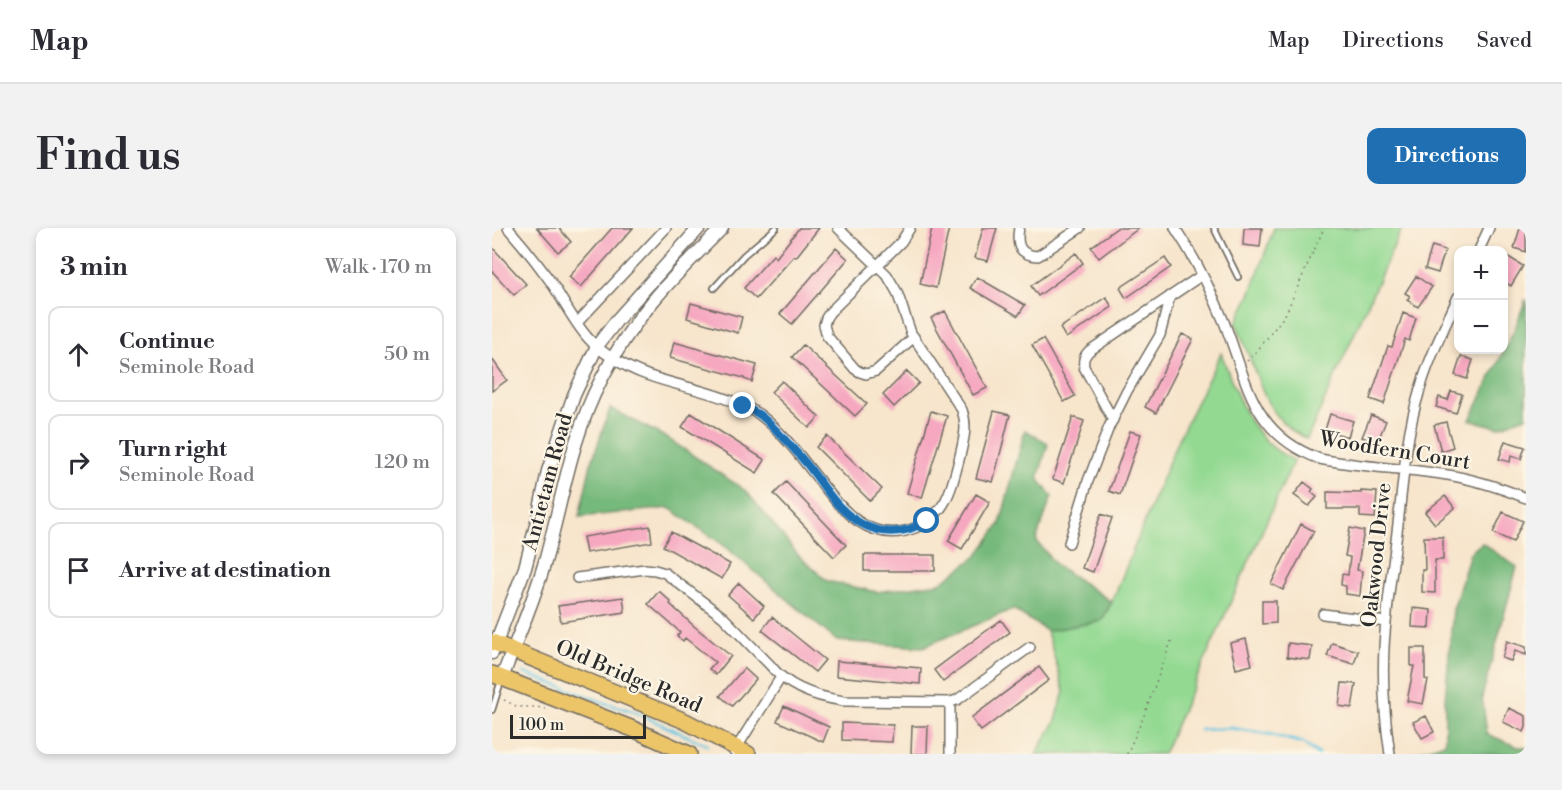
<!DOCTYPE html>
<meta charset="utf-8">
<style>
body{margin:0;font-family:"Libre Bodoni",serif;background:#f2f2f3;color:#2b2b33}
.controls{position:absolute;right:18px;top:18px;display:grid;overflow:hidden;border-radius:12px;box-shadow:0 3px 9px #0003}
.controls button{width:54px;height:54px;display:grid;place-items:center;padding:0;border:0;border-bottom:2px solid #e1e1e2;background:#fff;color:#2b2b33;font:30px sans-serif}
.scale{position:absolute;left:18px;bottom:15px;width:136px;box-sizing:border-box;padding-left:6px;border:3px solid #2b2b2b;border-top:0;font-size:16px;line-height:21px;white-space:nowrap;color:#2b2b2b;-webkit-text-stroke:4px #fcf5e5;paint-order:stroke}
.stop{position:absolute;width:18px;height:18px;margin:-14px;border:4px solid #1f6fb2;border-radius:50%;background:#fff}
.stop.end{background:#1f6fb2;border-color:#fff;box-shadow:0 2px 6px #0008}
.list{margin:0;padding:0;list-style:none}
h2{display:flex;justify-content:space-between;align-items:center;height:78px;margin:0;padding:0 24px;font-size:26px}
h2 small{font-size:20px;font-weight:400;color:#7c7c81}
.list li{display:grid;grid-template-columns:39px 1fr auto;gap:18px;align-items:center;box-sizing:border-box;height:96px;margin:0 12px 12px;padding:0 12px;border:2px solid #e1e1e2;border-radius:12px}
.list b{display:block;font-size:22px;white-space:nowrap}
.list p{margin:0;font-size:20px;white-space:nowrap;color:#7c7c81}
.list em{font-size:20px;font-style:normal;color:#7c7c81}
.icon{flex:none;width:33px;height:33px;fill:none;stroke:currentColor;stroke-width:2;stroke-linecap:round;stroke-linejoin:round}
.map{position:relative;flex:none;width:1034px;height:526px;overflow:hidden;border-radius:12px}
header{display:flex;align-items:center;gap:36px;box-sizing:border-box;height:84px;padding:0 30px;background:#fff;border-bottom:2px solid #e1e1e2}
header strong{font-size:28px}
nav{display:flex;gap:33px;margin-inline-start:auto;font-size:21px}
.intro{display:flex;align-items:center;justify-content:space-between;box-sizing:border-box;height:144px;padding:0 36px}
h1{margin:0;font-size:42px}
.button{padding:15px 27px;border-radius:12px;background:#1f6fb2;color:#fff;font-size:21px;font-weight:700}
main{display:flex;gap:36px;padding:0 36px}
aside{flex:1;background:#fff;border-radius:12px;box-shadow:0 3px 9px #0003}
.map>svg:first-child{display:block}
</style>
<header>
<strong>Map</strong>
<nav><a>Map</a><a>Directions</a><a>Saved</a></nav>
</header>
<div class="intro"><h1>Find us</h1><a class="button">Directions</a></div>
<main>
<aside>
<h2>3 min<small>Walk · 170 m</small></h2>
<ul class="list">
<li><svg class="icon" aria-label="ahead" viewBox="0 0 24 24"><path d="M12 20V5M6 11l6-6 6 6"/></svg><div><b>Continue</b><p>Seminole Road</p></div><em>50 m</em></li>
<li><svg class="icon" aria-label="right" viewBox="0 0 24 24"><path d="M7 20v-9h11M14 6l5 5-5 5"/></svg><div><b>Turn right</b><p>Seminole Road</p></div><em>120 m</em></li>
<li><svg class="icon" aria-label="arrive" viewBox="0 0 24 24"><path d="M6 21V4h12l-3 4 3 4H6"/></svg><div><b>Arrive at destination</b></div></li>
</ul>
</aside>
<div class="map">
<svg width="1034" height="526" viewBox="0 0 1034 526">
<rect width="100%" height="100%" fill="#fcf5e5"/>
<filter id="ink" filterUnits="userSpaceOnUse"><feTurbulence type="fractalNoise" baseFrequency=".0167" numOctaves="2"/><feDisplacementMap in="SourceGraphic" scale="12" xChannelSelector="R" yChannelSelector="G"/><feConvolveMatrix kernelMatrix="1 2 1 2 8 2 1 2 1" color-interpolation-filters="sRGB"/></filter>
<filter id="wash" filterUnits="userSpaceOnUse"><feTurbulence type="fractalNoise" baseFrequency=".008" numOctaves="4" result="noise"/><feDisplacementMap in="SourceGraphic" scale="24" xChannelSelector="R" yChannelSelector="G"/><feGaussianBlur stdDeviation="1.35" result="paint"/><feColorMatrix in="noise" values="0 0 0 0 0 0 0 0 0 0 0 0 0 0 0 0 0 1.4 0 .05"/><feComposite in="paint" operator="in"/></filter>
<g filter="url(#wash)">
<rect width="100%" height="100%" fill="#f7e5cc"/>
<!-- green -->
<path fill="#93d992" stroke="#5f825e" stroke-width="1.5" d="M782,0H910L815,211C795,202 783,188 773,169L744,95L758,67Z
M729,125C745,166 757,213 802,232L671,526H544L564,493L572,463L555,403L609,393L620,374L685,214Z"/>
<!-- forest -->
<path fill="#76b97c" stroke="#507254" stroke-width="1.5" d="M1034,71V189L1006,199L978,192L1023,100Z
M118,180L175,210L254,263L307,328L335,353L385,364L448,355L485,328L508,296L533,202L556,215L546,251L560,268L544,312L564,337L620,374L609,393L555,403L521,381L431,419L345,413L230,316L177,280L87,289L99,236Z
M990,315L1025,339L990,469L995,506L1026,519H1034V526H920L953,515V472L961,382L978,325Z"/>
<g fill="none" stroke-linecap="round" stroke-linejoin="round">
<!-- stream -->
<path stroke="#63c4e1" stroke-width="3" d="M32,445L113,475L140,483L215,517
M708,502L739,500L776,506L811,515L826,526"/>
</g>
<g id="blocks">
<!-- building -->
<path fill="#f6a8c1" d="M45,0H67L79,14L66,24Z
M120,0H141L89,59L77,49Z
M307,0H327L304,29L302,28L264,71L252,60L281,27L284,30Z
M440,0H457L444,60L428,56Z
M491,0H505L496,33L483,30Z
M625,0H647L607,30L599,19Z
M752,0H770L768,19L751,17Z
M1028,0H1034V24L1022,20Z
M940,18L953,22L946,45L933,41Z
M0,19L34,56L22,67L0,43Z
M344,20L356,31L300,96L288,86Z
M584,25L591,35L546,68L539,58Z
M1015,28L1031,38L1019,58L1011,53V35Z
M673,30L679,39L634,70L628,60Z
M924,48L940,59L926,79L915,72L918,68L913,65Z
M485,49L533,77L526,88L478,60Z
M614,69L620,79L574,110L568,100Z
M199,75L250,89L246,105L195,90Z
M453,83L495,160L481,167L439,90Z
M911,85L924,90L917,113L913,111L892,176L878,171L896,118L900,119Z
M690,106L701,111L664,185L653,179Z
M551,111L583,168L572,174L540,117Z
M182,114L265,137L260,154L252,151V150L178,130Z
M311,117L375,176L363,188L300,129Z
M969,128L981,132L975,151L963,147Z
M0,131L15,152L0,163Z
M415,143L427,155L402,179L391,167Z
M290,153L327,189L317,200L279,164Z
M959,163L970,166L964,185L944,179L947,169L956,172Z
M439,183L455,188L430,270L415,265Z
M502,183L518,187L501,254L484,250Z
M199,185L273,232L265,245L190,199Z
M838,186L861,193L856,209L833,202Z
M879,187L894,193L885,215L870,209Z
M581,189L592,193L572,255L561,251Z
M954,194L961,219L949,223L942,197Z
M638,203L649,206L628,267L617,263Z
M335,208L390,261L378,273L324,219Z
M1013,213L1033,219L1029,231L1019,228L1018,234L1007,231Z
M294,254L354,317L342,329L282,266Z
M812,254L821,261L819,264L825,269L817,278L802,267Z
M869,263L885,264L883,290L868,289V281H835V264L869,265Z
M484,266L498,274L470,321L456,313Z
M953,268L963,280L943,296L933,284Z
M1011,284L1031,293L1021,314L1001,305Z
M609,286L620,290L601,344L590,340Z
M809,296L822,303L791,362L779,356Z
M158,298L160,314L94,325L91,309Z
M858,300L872,303L865,342L870,343L868,368L854,366V358L849,357L850,346L856,347L858,329L853,328Z
M179,304L238,336L230,351L171,318Z
M932,309H951V332H943V365L930,364V342H933Z
M372,327H443V343H372Z
M247,355L272,378L262,390L236,367Z
M167,363L179,374L178,376L203,399L239,428L224,447L217,441L223,434L193,410L191,413L185,408L188,404L156,376Z
M131,369L133,384L69,394L66,378Z
M770,373H784V395L770,396Z
M921,380L939,382L938,400L920,399Z
M280,389L333,432L323,444L270,402Z
M509,392L518,404L451,454L442,442Z
M754,411L760,437L744,441L738,415Z
M1015,413L1034,419V427L1023,423L1019,433L1010,430Z
M796,415L820,418L818,432L795,429Z
M840,415L866,423L862,436L835,428Z
M919,420H933V451L936,452L931,476L915,473L922,438H919Z
M345,433L429,440L428,456L344,448Z
M547,439L557,452L489,503L479,490Z
M252,440L264,451L240,478L228,468Z
M850,455L864,456L860,480L847,478Z
M292,478L337,499L331,514L285,493Z
M1017,480L1034,488V499L1032,504L1011,494Z
M934,488L942,504L930,510L921,494Z
M350,495L401,497L400,514L350,512Z
M420,498H436L435,526H419Z"/>
</g>
</g>
<g filter="url(#ink)">
<use href="#blocks" fill-opacity="0" stroke="#726c63" stroke-width="1.5"/>
<g fill="none" stroke-linecap="round" stroke-linejoin="round">
<defs>
<path id="service" d="M722,0L746,49
M222,60L252,27L284,0
M0,482L9,453"/>
<path id="minor" d="M16,0C30,16 43,32 56,50C70,69 80,92 96,110C102,117 112,125 121,130C157,155 204,157 244,175C252,178 261,182 268,187C285,200 302,220 315,237C342,270 371,320 423,300C438,293 451,281 457,265C462,253 473,212 473,199C473,193 472,188 470,182L419,105L405,64L395,47L346,0
M418,0L409,14L338,84L334,90L332,97L335,108L363,141L368,144L374,146L384,143L422,109
M527,0C524,17 527,27 546,28L588,0
M683,0C703,30 719,62 732,94C756,154 759,206 828,231C868,239 909,240 949,246C978,250 1007,259 1034,270
M987,22L997,0
M85,95L174,0
M621,192L592,139C591,132 592,128 597,123L710,47
M577,315L596,253L617,199L635,163L668,107L678,68
M85,350L153,341L163,342L173,345L231,389L278,437C296,460 324,469 352,473L458,474L465,472L538,419
M831,386L894,394
M242,524L289,449
M458,526V474
M898,526C891,480 889,432 895,386C897,358 902,332 905,304C911,258 913,211 927,165C936,132 952,101 966,69"/>
<path id="tertiary" d="M0,425L33,340L47,286L56,243L82,167L105,118L125,92L207,0
M10,450C25,410 43,371 54,330C71,269 79,210 109,152C123,124 141,97 161,73C182,47 207,24 230,0"/>
<path id="primary" d="M0,414L193,493L256,526
M0,446L141,501L197,526"/>
</defs>
<!-- service casing -->
<use href="#service" stroke="#726c63" stroke-width="8"/>
<!-- minor casing -->
<use href="#minor" stroke="#726c63" stroke-width="12"/>
<!-- tertiary casing -->
<use href="#tertiary" stroke="#726c63" stroke-width="15"/>
<!-- primary casing -->
<use href="#primary" stroke="#726c63" stroke-width="18"/>
<!-- path -->
<path stroke="#726c63" stroke-width="1.5" stroke-dasharray="1.5 4.5" stroke-linecap="butt" d="M755,133L765,123L793,87L832,0
M12,472L26,479H45L53,481
M635,526L651,490L680,411"/>
<!-- service -->
<use href="#service" stroke="#fff" stroke-width="4.5"/>
<!-- minor -->
<use href="#minor" stroke="#fff" stroke-width="9"/>
<!-- tertiary -->
<use href="#tertiary" stroke="#fff" stroke-width="12"/>
<!-- primary -->
<use href="#primary" stroke="#edc569" stroke-width="15"/>
</g>
</g>
<g fill="none" stroke-linecap="round" stroke-linejoin="round" filter="url(#ink)">
<!-- route -->
<path stroke="#1f6fb2" stroke-width="8" d="M251,178C257,181 263,184 268,187C283,199 300,219 313,234C325,248 335,265 347,278C373,305 404,312 435,293"/>
</g>
<g text-anchor="middle" stroke-width="4.5" stroke-linejoin="round" paint-order="stroke">
<!-- street labels -->
<g font-size="21" fill="#2b2b2b" stroke="#fcf5e5">
<text transform="translate(903 222) rotate(9)" y="7">Woodfern Court</text>
<text transform="translate(55 254) rotate(-75)" y="7">Antietam Road</text>
<text transform="translate(884 327) rotate(-84)" y="7">Oakwood Drive</text>
<text transform="translate(137 448) rotate(23)" y="7">Old Bridge Road</text>
</g>
</g>
</svg>
<div class="controls">
<button>+</button>
<button>−</button>
</div>
<div class="scale">100 m</div>
<div class="stop" style="left:435px;top:293px"></div>
<div class="stop end" style="left:251px;top:178px"></div>
</div>
</main>
